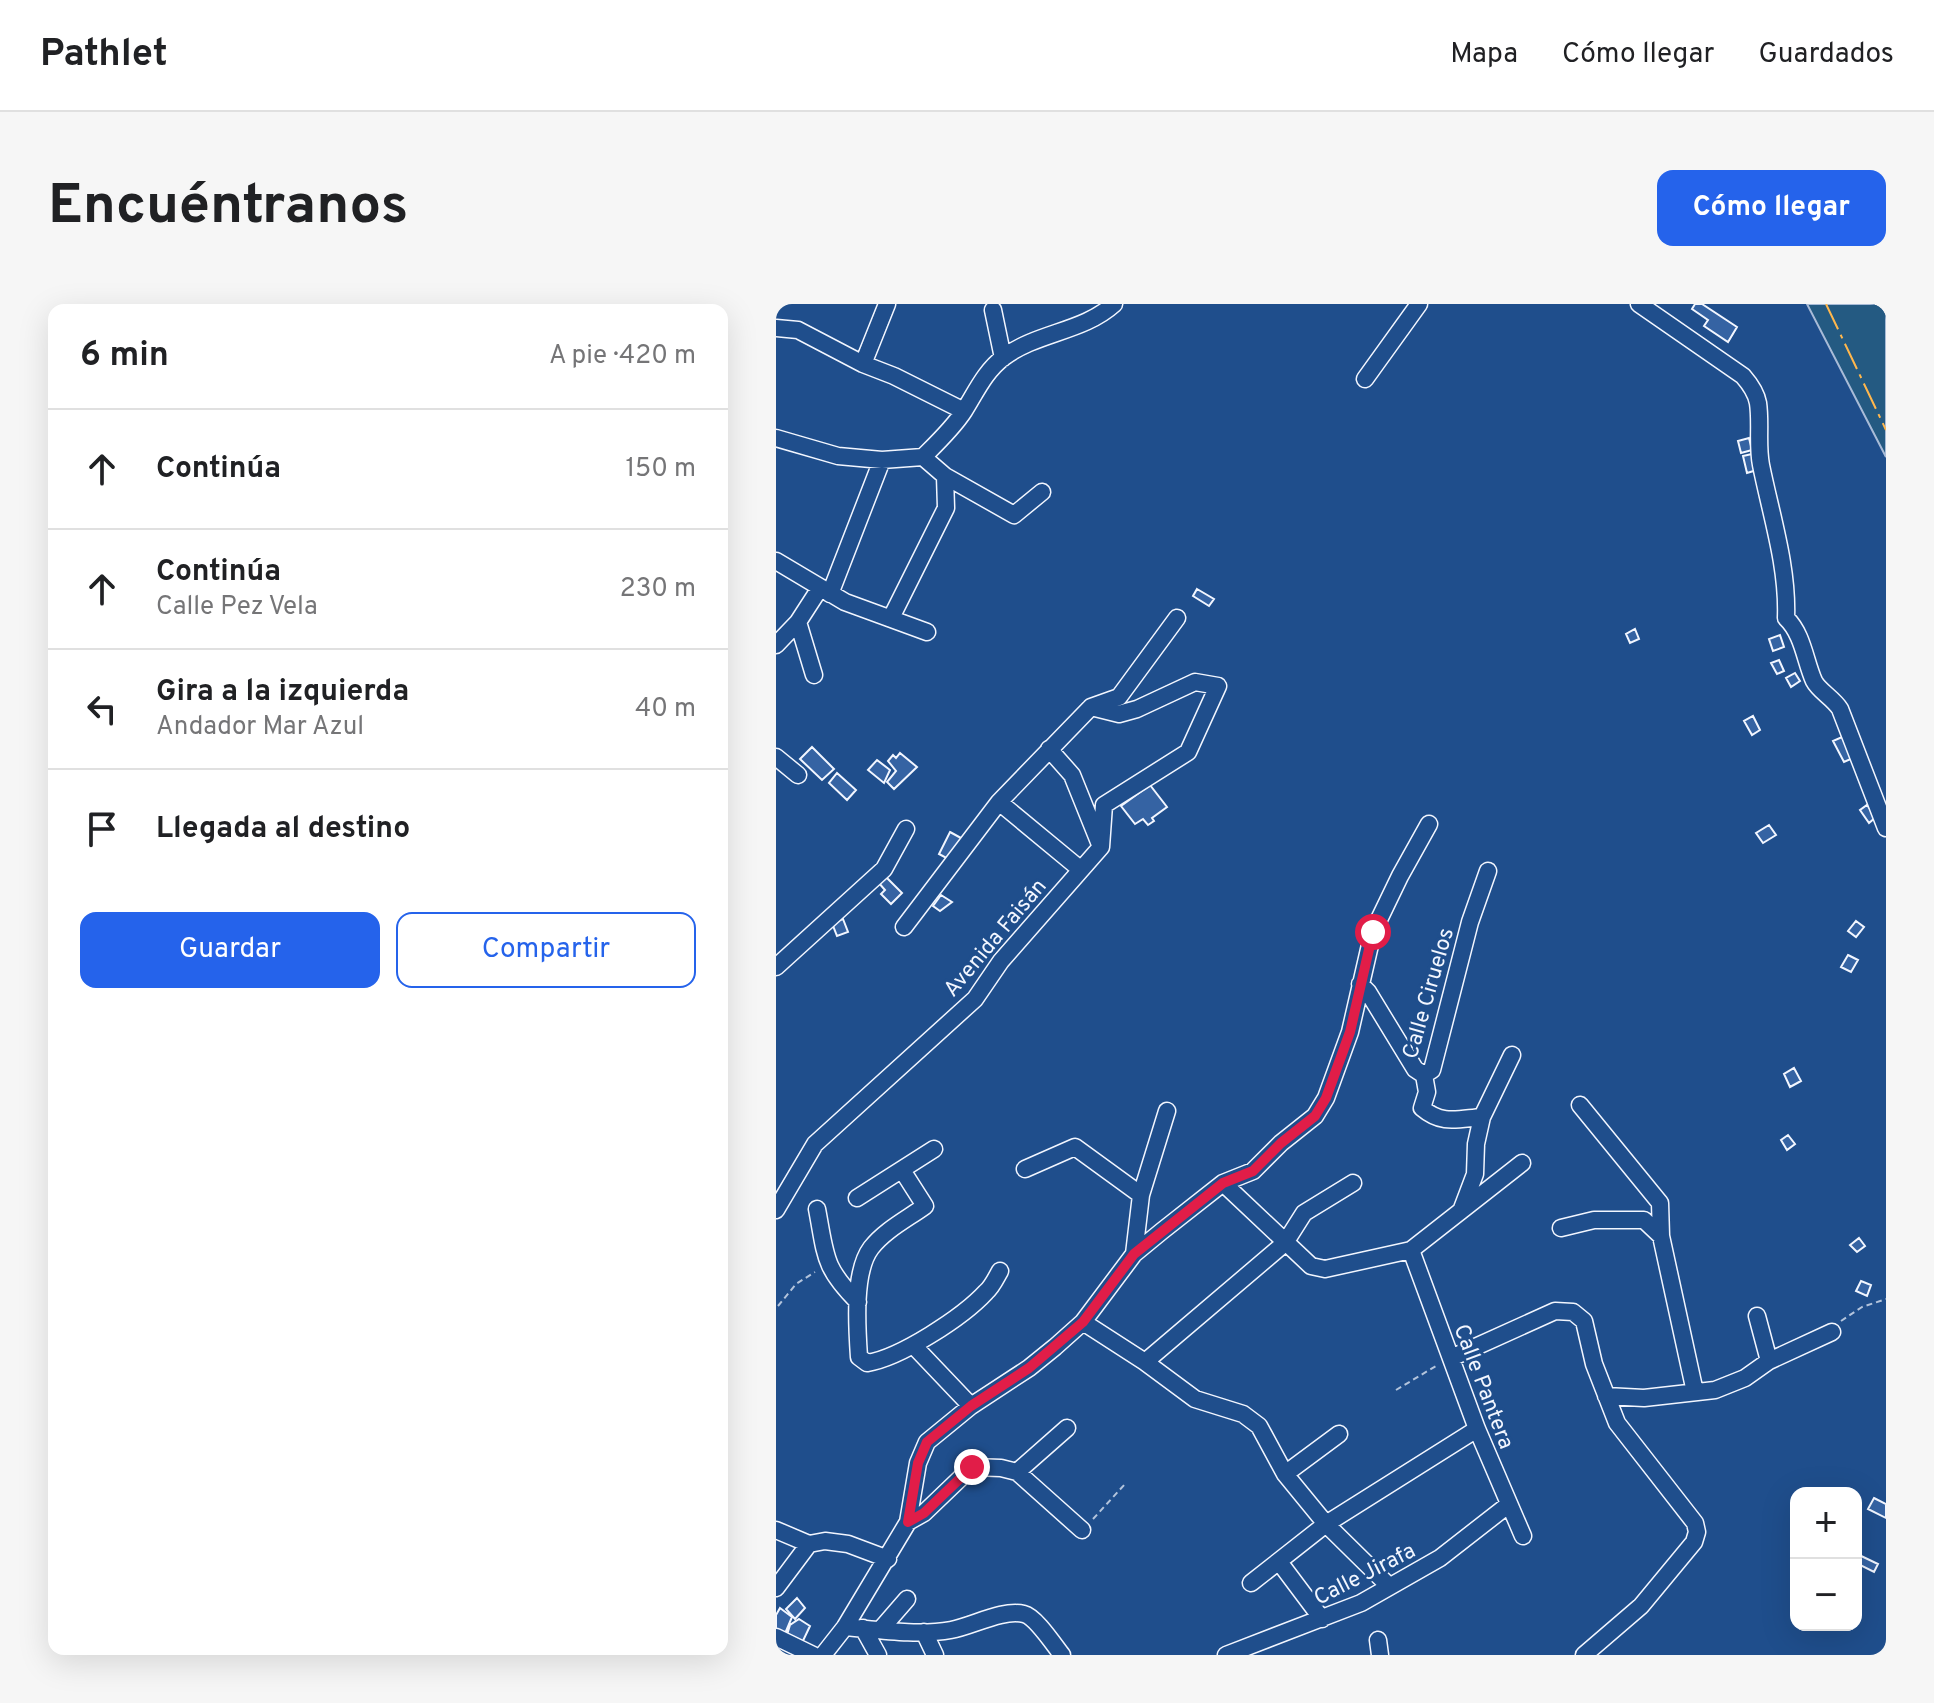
<!DOCTYPE html>
<html lang="es">
<meta charset="utf-8">
<style>
body{margin:0;font-family:Overpass,sans-serif;background:#f6f6f6;color:#202124}
.controls{position:absolute;right:24px;bottom:24px;display:grid;overflow:hidden;border-radius:16px;box-shadow:0 8px 32px #0002}
.controls button{width:72px;height:72px;display:grid;place-items:center;padding:0;border:0;border-bottom:2px solid #e0e0e0;background:#fff;color:#202124;font:40px sans-serif}
.stop{position:absolute;width:24px;height:24px;margin:-18px;border:6px solid #e11d48;border-radius:50%;background:#fff}
.stop.end{background:#e11d48;border-color:#fff;box-shadow:0 2px 8px #0008}
.list{margin:0;padding:0;list-style:none}
h2{display:flex;justify-content:space-between;align-items:center;height:104px;margin:0;padding:0 32px;font-size:34px}
h2 small{font-size:26px;font-weight:400;color:#757577}
.list li{display:grid;grid-template-columns:52px 1fr auto;gap:24px;align-items:center;box-sizing:border-box;height:120px;padding:0 32px;border-top:2px solid #e0e0e0}
.list b{display:block;font-size:30px;white-space:nowrap}
.list p{margin:0;font-size:26px;white-space:nowrap;color:#757577}
.list em{font-size:26px;font-style:normal;color:#757577}
.actions{display:flex;gap:16px;padding:24px 32px}
.actions a{flex:1;padding:18px 0;border:2px solid #2563eb;border-radius:16px;text-align:center;font-size:28px;color:#2563eb}
.actions .main{background:#2563eb;color:#fff}
.icon{flex:none;width:44px;height:44px;fill:none;stroke:currentColor;stroke-width:2;stroke-linecap:round;stroke-linejoin:round}
.map{position:relative;flex:none;width:1110px;height:1351px;overflow:hidden;border-radius:16px}
header{display:flex;align-items:center;gap:48px;box-sizing:border-box;height:112px;padding:0 40px;background:#fff;border-bottom:2px solid #e0e0e0}
header strong{font-size:38px}
nav{display:flex;gap:44px;margin-inline-start:auto;font-size:28px}
.intro{display:flex;align-items:center;justify-content:space-between;box-sizing:border-box;height:192px;padding:0 48px}
h1{margin:0;font-size:56px}
.button{padding:20px 36px;border-radius:16px;background:#2563eb;color:#fff;font-size:28px;font-weight:700}
main{display:flex;gap:48px;padding:0 48px}
aside{flex:1;background:#fff;border-radius:16px;box-shadow:0 8px 32px #0002}
.map>svg:first-child{display:block}
</style>
<header>
<strong>Pathlet</strong>
<nav><a>Mapa</a><a>Cómo llegar</a><a>Guardados</a></nav>
</header>
<div class="intro"><h1>Encuéntranos</h1><a class="button">Cómo llegar</a></div>
<main>
<aside>
<h2>6 min<small>A pie · 420 m</small></h2>
<ul class="list">
<li><svg class="icon" aria-label="ahead" viewBox="0 0 24 24"><path d="M12 20V5M6 11l6-6 6 6"/></svg><div><b>Continúa</b></div><em>150 m</em></li>
<li><svg class="icon" aria-label="ahead" viewBox="0 0 24 24"><path d="M12 20V5M6 11l6-6 6 6"/></svg><div><b>Continúa</b><p>Calle Pez Vela</p></div><em>230 m</em></li>
<li><svg class="icon" aria-label="left" viewBox="0 0 24 24"><path d="M17 20v-9H6M10 6l-5 5 5 5"/></svg><div><b>Gira a la izquierda</b><p>Andador Mar Azul</p></div><em>40 m</em></li>
<li><svg class="icon" aria-label="arrive" viewBox="0 0 24 24"><path d="M6 21V4h12l-3 4 3 4H6"/></svg><div><b>Llegada al destino</b></div></li>
</ul>
<div class="actions"><a class="main">Guardar</a><a>Compartir</a></div>
</aside>
<div class="map">
<svg width="1110" height="1351" viewBox="0 0 1110 1351">
<rect width="100%" height="100%" fill="#1f4e8c"/>
<!-- green -->
<path fill="#245a82" stroke="#a8bbd7" stroke-width="2" d="M1031,0H1110V153Z"/>
<!-- building -->
<path fill="#3563a3" stroke="#f2f6ff" stroke-width="2" d="M919,0H926L961,23L952,38L928,22L932,16L916,5Z
M973,134L976,146L965,149L962,137Z
M976,150L981,166L971,169L967,152Z
M421,285L438,295L433,302L417,292Z
M859,325L863,335L854,339L850,330Z
M1004,331L1008,343L997,347L993,335Z
M1003,356L1008,367L1001,370L995,359Z
M1019,369L1024,377L1015,383L1010,374Z
M977,412L984,426L976,431L968,417Z
M1066,433L1077,454L1068,458L1057,437Z
M36,443L58,465L46,476L24,455Z
M124,449L141,463L118,485L111,478L120,467L112,457L117,451L120,454Z
M101,456L114,466L108,479L92,466Z
M61,469L80,486L71,496L53,479Z
M374,481L391,503L376,514L378,517L372,521L367,515L359,520L345,502Z
M1091,501L1100,513L1093,519L1084,506Z
M993,521L1000,531L987,539L980,529Z
M174,528L185,534L174,556L163,550Z
M109,572L126,589L115,600L105,590L109,586L102,578Z
M165,591L176,598L164,607L157,602Z
M67,615L72,628L61,632L56,619Z
M1080,617L1088,623L1080,633L1072,627Z
M1072,651L1082,656L1075,668L1065,663Z
M1018,764L1025,777L1014,783L1008,770Z
M1012,831L1019,840L1011,846L1005,836Z
M1083,934L1089,942L1081,948L1074,941Z
M1085,977L1095,981L1091,992L1080,987Z
M1098,1194L1110,1200V1214L1092,1205Z
M1081,1250L1102,1260L1098,1268L1080,1259Z
M21,1294L29,1304L19,1315L10,1305Z
M4,1304L16,1313L8,1332L0,1328V1311Z
M23,1315L34,1322L25,1341L10,1334L14,1321Z"/>
<g fill="none" stroke-linecap="round" stroke-linejoin="round">
<defs>
<path id="minor" d="M863,0L967,72C974,80 980,88 982,99C985,119 981,141 985,161C995,211 1012,262 1010,314C1027,330 1029,357 1038,377C1043,387 1057,394 1064,405L1110,524
M217,6L227,54
M0,24L22,26L87,60L118,72L188,107
M87,60L111,0
M589,75L643,0
M0,134L62,152L106,156L147,153C161,139 177,124 188,107C200,88 209,67 228,53C262,28 307,28 338,0
M147,153L169,172L238,211L266,188
M0,257L69,298L151,328
M54,290L106,156
M115,314L170,204L169,172
M22,318L38,371
M0,341L22,318L44,284
M273,445L296,471L323,538
M0,453L22,471
M223,498L304,565
M128,623L223,498L315,403L343,393L401,314
M0,663L108,565L130,525
M584,680L592,688L639,765L648,771L651,788L646,804C666,821 681,815 706,813
M648,771L656,766L694,618L712,567
M804,801L884,899L885,932
M249,865L299,843L365,891
M126,866L149,902C131,915 109,926 95,944C77,968 81,1024 83,1053L91,1059C124,1054 187,1013 210,988C216,983 220,974 224,967
M447,879L535,962L549,965L635,946L746,859
M81,894L158,845
M41,905C50,952 47,963 82,998
M0,906L39,840L199,695L225,657L325,543L328,501L412,448L442,382L419,378L361,405L343,410L315,403
M685,907L699,870L700,840L706,813L736,751
M785,924L818,916H868L885,932L919,1088
M635,946L701,1125L747,1232
M358,950L365,891L391,807
M981,1012L993,1057
M307,1018L369,1058L419,1095L467,1110L483,1122L509,1170L550,1220L613,1282
M137,1041L195,1102
M675,1054L779,1007L797,1008L808,1017L818,1060L841,1119L919,1219L921,1228L918,1238L865,1302L808,1351
M369,1058L509,939L528,909L577,879
M830,1092L868,1094L939,1086L969,1074L993,1057L1056,1028
M241,1168L291,1124
M509,1170L563,1130
M132,1218L148,1209L196,1163L225,1164L241,1168L306,1226
M0,1226L33,1240L49,1237L72,1240L112,1255
M504,1259L546,1315
M475,1279L550,1220L701,1125
M0,1284L33,1240
M69,1323C103,1326 142,1332 175,1326C197,1322 226,1305 248,1310C260,1313 278,1341 286,1351
M87,1324L102,1351
M105,1325L131,1295
M148,1328L159,1351
M0,1333L37,1351
M602,1336L604,1351
M47,1351L69,1323L132,1218L142,1159L151,1138L195,1102L253,1064L279,1043L307,1018L358,950L386,927L447,879L477,867L505,839L539,812L550,794L574,728L597,628L624,572L653,520
M450,1351L585,1299L664,1254L732,1201"/>
</defs>
<!-- minor casing -->
<use href="#minor" stroke="#f2f6ff" stroke-width="19"/>
<!-- path -->
<path stroke="#b3c4dc" stroke-width="2" stroke-dasharray="6 4" stroke-linecap="butt" d="M2,1002L20,980L39,968
M1065,1017L1086,1003L1110,995
M620,1086L660,1062
M317,1215L349,1180"/>
<!-- minor -->
<use href="#minor" stroke="#1f4e8c" stroke-width="16"/>
<!-- power -->
<path stroke="#ffb74d" stroke-width="2" stroke-dasharray="28 6 4 6" stroke-linecap="butt" d="M1050,0L1110,126"/>
</g>
<g fill="none" stroke-linecap="round" stroke-linejoin="round">
<!-- route -->
<path stroke="#e11d48" stroke-width="10" d="M196,1163L148,1209L132,1218L142,1159L151,1138L195,1102L253,1064L307,1018L358,950L447,879L477,867L505,839L539,812L550,794L574,728L597,628"/>
</g>
<g text-anchor="middle" stroke-width="6" stroke-linejoin="round" paint-order="stroke">
<!-- street labels -->
<g font-size="22" fill="#f2f6ff" stroke="#1f4e8c">
<text transform="translate(218 633) rotate(-50)" y="8">Avenida Faisán</text>
<text transform="translate(651 689) rotate(-74)" y="8">Calle Ciruelos</text>
<text transform="translate(709 1082) rotate(69)" y="8">Calle Pantera</text>
<text transform="translate(588 1269) rotate(-27)" y="8">Calle Jirafa</text>
</g>
</g>
</svg>
<div class="controls">
<button>+</button>
<button>−</button>
</div>
<div class="stop" style="left:597px;top:628px"></div>
<div class="stop end" style="left:196px;top:1163px"></div>
</div>
</main>
